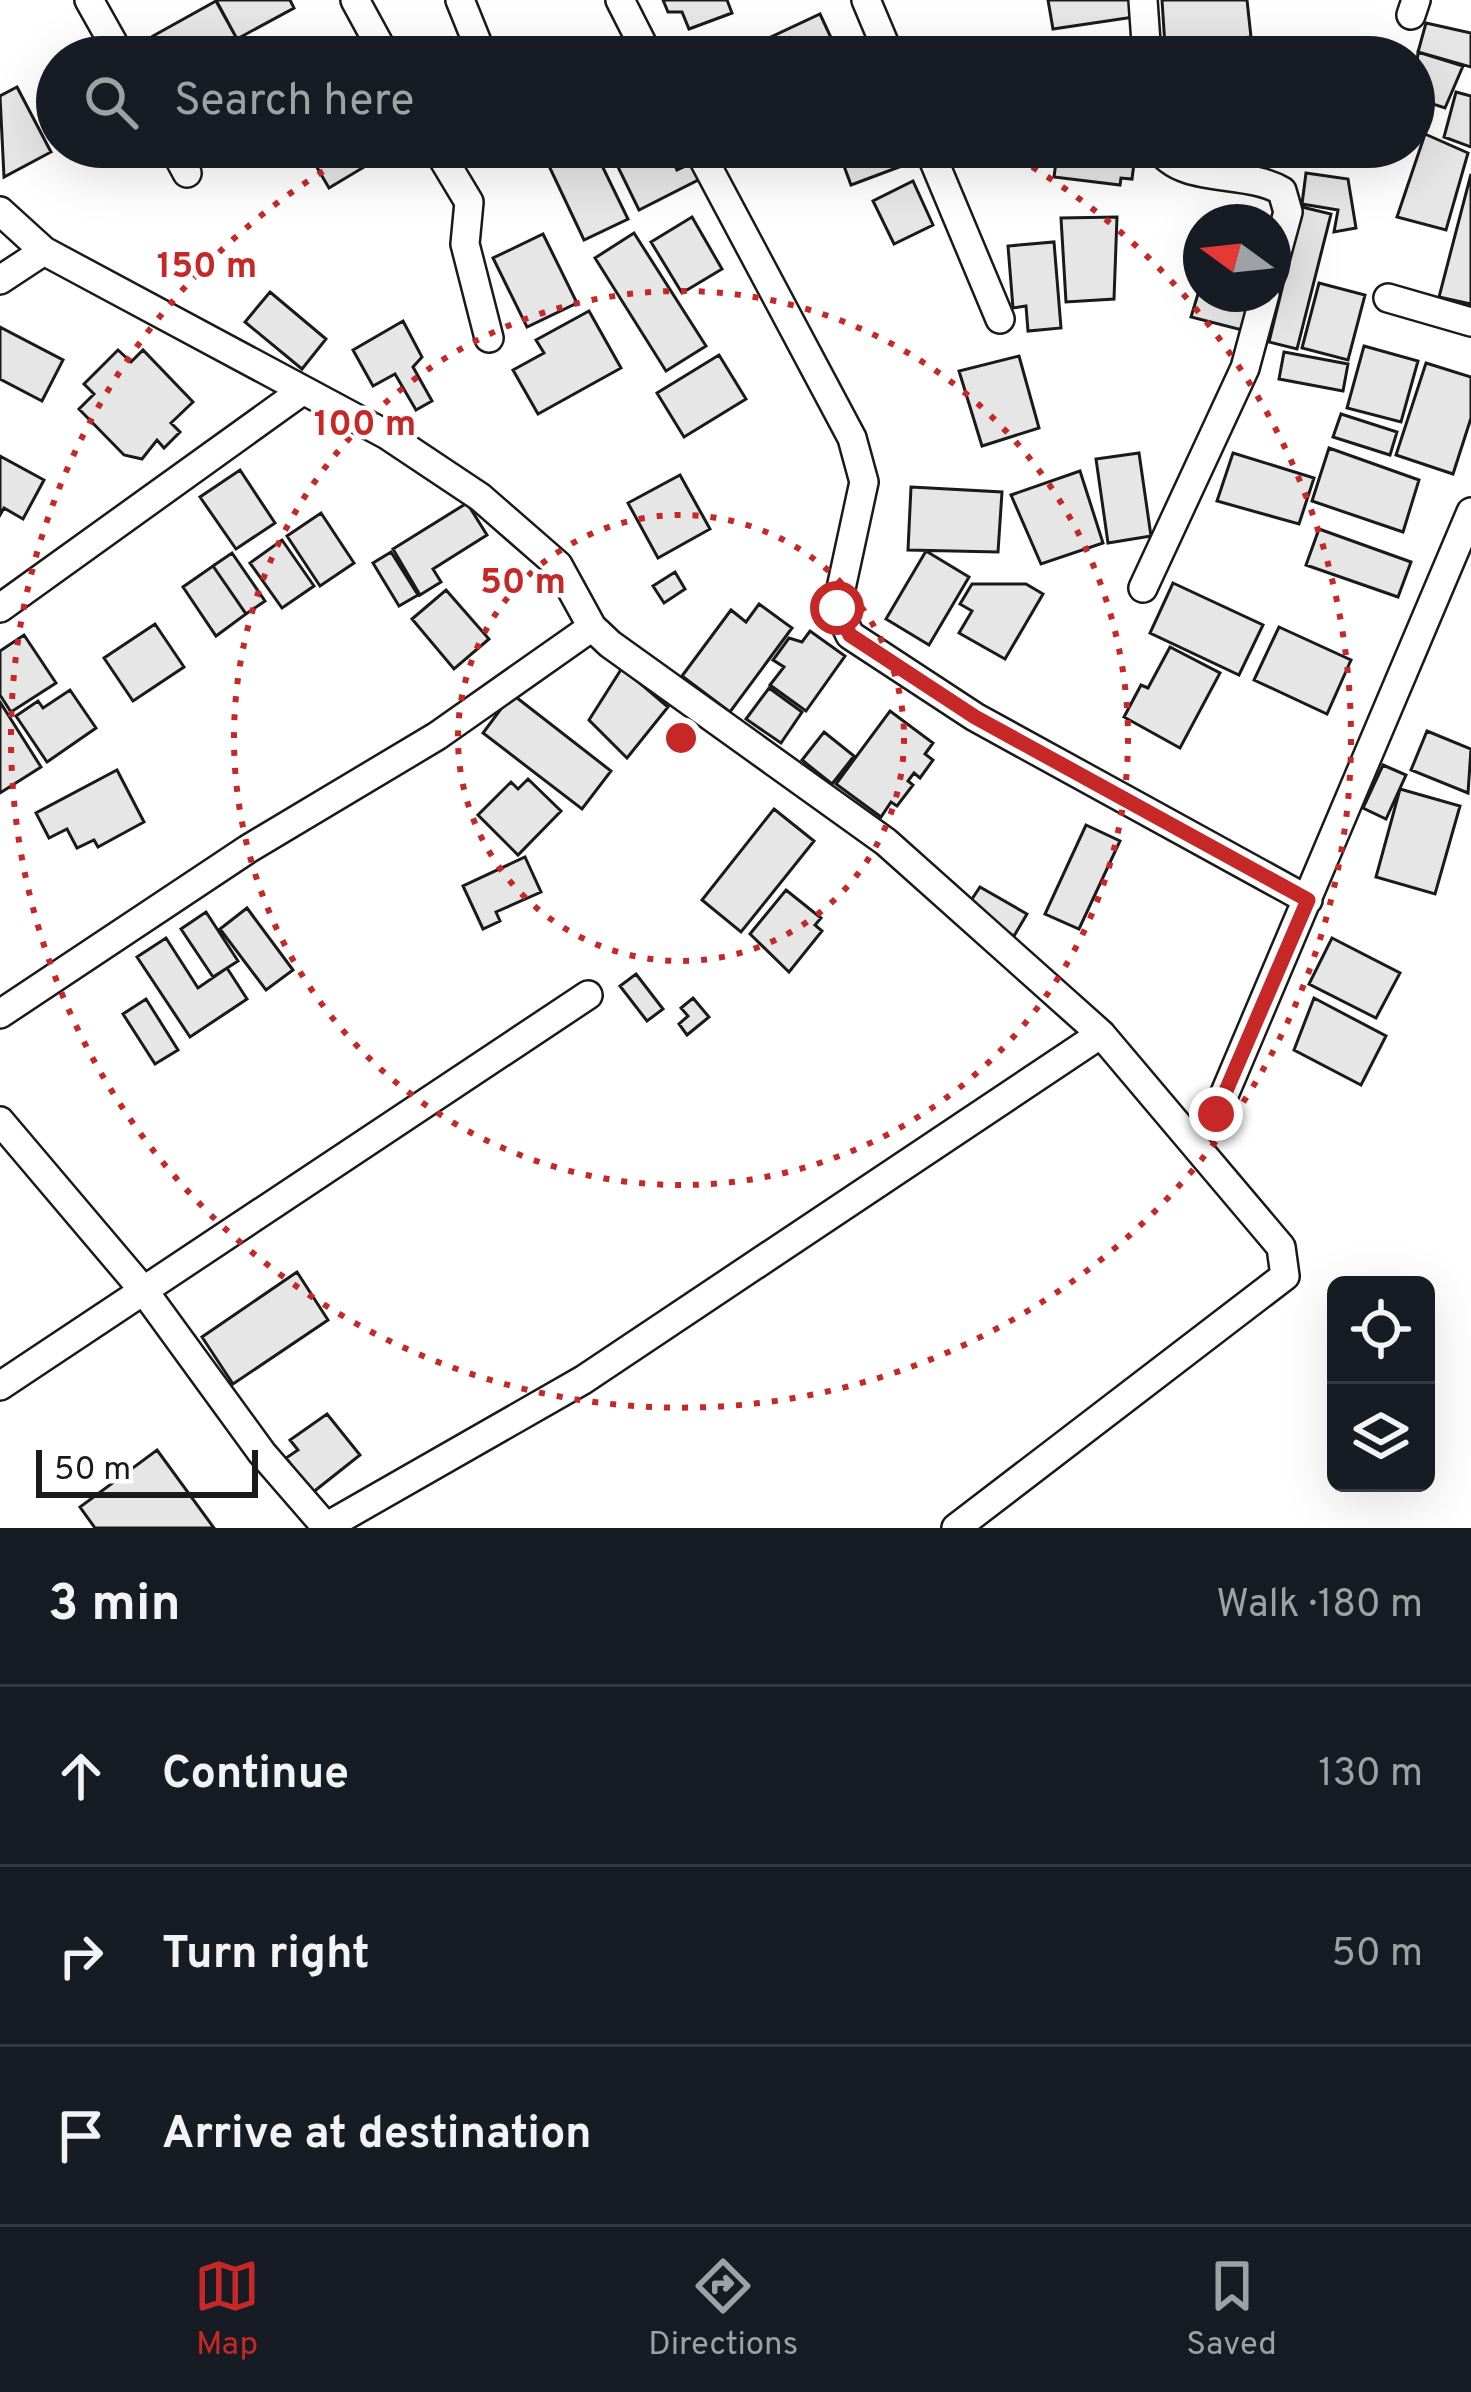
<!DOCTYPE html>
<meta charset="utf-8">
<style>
body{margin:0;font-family:Overpass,sans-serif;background:#242831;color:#f1f3f6}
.controls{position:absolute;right:36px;bottom:36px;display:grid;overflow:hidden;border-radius:18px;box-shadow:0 12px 48px #0002}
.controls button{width:108px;height:108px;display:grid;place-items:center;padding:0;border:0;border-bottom:3px solid #363941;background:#171b24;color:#f1f3f6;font:60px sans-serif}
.compass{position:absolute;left:1183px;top:204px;width:108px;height:108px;border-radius:50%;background:#171b24;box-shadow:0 12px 48px #0002;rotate:285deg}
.scale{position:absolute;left:36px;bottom:30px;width:222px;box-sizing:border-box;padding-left:12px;border:6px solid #1a1a1a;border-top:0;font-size:33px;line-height:42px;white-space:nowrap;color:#1a1a1a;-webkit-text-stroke:9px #fff;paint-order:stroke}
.stop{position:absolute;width:36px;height:36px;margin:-27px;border:9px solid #c62828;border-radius:50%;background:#fff}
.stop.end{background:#c62828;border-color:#fff;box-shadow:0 3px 12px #0008}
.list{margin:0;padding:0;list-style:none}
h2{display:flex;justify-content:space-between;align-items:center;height:156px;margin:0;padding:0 48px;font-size:51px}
h2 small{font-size:39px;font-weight:400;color:#9ea1a6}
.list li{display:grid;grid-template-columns:78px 1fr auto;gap:36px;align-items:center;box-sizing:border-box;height:180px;padding:0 48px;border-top:3px solid #363941}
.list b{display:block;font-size:45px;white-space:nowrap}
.list em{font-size:39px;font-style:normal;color:#9ea1a6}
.icon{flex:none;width:66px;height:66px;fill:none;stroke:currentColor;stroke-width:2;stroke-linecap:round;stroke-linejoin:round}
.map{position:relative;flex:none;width:1471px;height:1528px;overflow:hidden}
.search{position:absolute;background:#171b24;box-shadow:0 12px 48px #0002;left:36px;right:36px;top:36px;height:132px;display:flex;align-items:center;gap:30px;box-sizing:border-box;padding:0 42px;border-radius:66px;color:#9ea1a6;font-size:45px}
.sheet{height:696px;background:#171b24}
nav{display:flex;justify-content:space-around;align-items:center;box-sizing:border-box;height:168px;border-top:3px solid #363941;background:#171b24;font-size:33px;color:#9ea1a6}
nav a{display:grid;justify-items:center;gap:6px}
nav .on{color:#c62828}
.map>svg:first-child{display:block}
</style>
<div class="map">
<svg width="1471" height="1528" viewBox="0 0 1471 1528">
<rect width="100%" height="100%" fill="#fff"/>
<!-- building -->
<path fill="#e6e6e6" stroke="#1a1a1a" stroke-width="3" d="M216,0H290L294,8L237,39Z
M663,0H727L732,13L689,29L682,12H668Z
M1048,0H1132L1134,17L1053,29Z
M1162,0H1247L1251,37L1165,46Z
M216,1L247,57H165L153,36Z
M820,14L840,57H781L771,37Z
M1426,23L1471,33V67L1418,52Z
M1418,52L1463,66L1445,108L1414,98Z
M17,87L51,152L4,177L0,96Z
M1456,92L1471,96V147L1444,137Z
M1425,134L1468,153L1446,230L1397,217Z
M305,147H393L394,149L329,188Z
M540,147H593L628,219L584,240Z
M652,147H666L677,170L692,163L700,179L639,210L617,165Z
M837,147H910L915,161L851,185Z
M1058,147L1135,155L1132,179L1121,178L1120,185L1054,177Z
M1306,173L1348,179L1356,228L1334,232L1338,210L1302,204Z
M1471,174V304L1439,297Z
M913,181L933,225L894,244L873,201Z
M1302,207L1331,214L1297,349L1269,342Z
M692,217L722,269L682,293L651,242Z
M1117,217L1114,299L1066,302L1061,218Z
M634,233L706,346L666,371L595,258Z
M543,234L577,303L527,327L493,258Z
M1054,242L1061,328L1028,331L1026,306L1013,308L1008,246Z
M1319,283L1365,295L1348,360L1302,348Z
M1201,284V294H1253L1242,330L1191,317Z
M270,292L326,339L302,369L245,322Z
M589,311L621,368L538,414L513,370L544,353L536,340Z
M403,321L422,357L413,367L432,401L416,410L395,374L373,386L353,350Z
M0,327L63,360L42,401L0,379Z
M1364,346L1418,361L1401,422L1347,408Z
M118,350L131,362L143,350L193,402L171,423L180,432L164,448L157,440L142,459L124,455L79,409L94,394L84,384Z
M1284,352L1348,364L1343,391L1279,379Z
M719,355L746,399L684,437L657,393Z
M1019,356L1039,428L982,446L959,371Z
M1426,363L1471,377V418L1453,474L1396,455Z
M1341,414L1397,432L1390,455L1333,437Z
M1329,448L1419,480L1403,532L1312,501Z
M1139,453L1151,536L1108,543L1096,459Z
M1233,453L1314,478L1299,524L1217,501Z
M0,456L44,480L23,519L4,508L0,515Z
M240,470L275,523L236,549L200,497Z
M1080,471L1103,543L1041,564L1011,495Z
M680,475L710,529L658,558L628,503Z
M911,487L1002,492L998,552L908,550Z
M467,503L487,535L433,569L441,582L420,595L393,549Z
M321,513L354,563L320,586L287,536Z
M1319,529L1411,562L1398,597L1306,565Z
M282,540L314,586L282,608L250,563Z
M926,551L969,577L929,645L886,619Z
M391,552L418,595L399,606L373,563Z
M232,553L265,601L246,614L213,566Z
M213,566L246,614L216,636L183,587Z
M675,572L685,589L664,603L653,586Z
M1173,583L1263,625L1239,675L1150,633Z
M972,584H1026L1043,594L1005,659L959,633L972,611L960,604Z
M446,590L489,639L454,669L412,619Z
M759,604L792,628L730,712L682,676L731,610L746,622Z
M155,624L184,667L133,701L104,658Z
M1279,627L1351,660L1327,714L1254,680Z
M810,631L845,656L806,711L770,685L784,667L773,660L789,638L802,642Z
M24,635L56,683L11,712L0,695V651Z
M1170,647L1220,673L1180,748L1124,717L1141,685L1148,688Z
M622,668L668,707L627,758L589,720Z
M769,688L802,712L781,743L746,719Z
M70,690L96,728L47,762L16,716L38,701L43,708Z
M512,694L611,771L582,809L483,733Z
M0,702L41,767L0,793Z
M890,711L933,743L925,754L933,760L920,778L914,773L908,781L913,785L897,806L891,802L881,817L836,784Z
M1427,731L1471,749L1468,793L1411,770Z
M824,732L854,756L832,784L802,760Z
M1383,765L1406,775L1386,819L1363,808Z
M117,770L144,822L98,847L94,840L77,848L67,829L49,838L36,813Z
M528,779L561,811L518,855L478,815L511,782L518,789Z
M1400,789L1460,806L1435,894L1376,877Z
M774,809L814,841L741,932L702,900Z
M1086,825L1120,841L1079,929L1045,914Z
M525,857L541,892L496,912L500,921L483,929L463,886Z
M980,887L1027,914L1014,936L966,908Z
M786,890L821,918L815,925L822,931L789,972L750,934Z
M247,908L293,970L266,990L220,929Z
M206,912L238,961L213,977L181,929Z
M166,938L198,988L227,968L247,999L190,1037L137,957Z
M1332,938L1400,973L1376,1018L1309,984Z
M636,974L663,1009L647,1021L620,986Z
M693,998L709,1017L687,1035L679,1024L688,1016L681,1008Z
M1314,998L1386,1036L1361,1085L1294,1050Z
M146,999L178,1050L155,1064L123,1014Z
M297,1272L328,1320L233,1384L202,1337Z
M327,1414L360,1455L312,1493L286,1458L298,1450L290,1440Z
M157,1450L214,1528H95L80,1507Z"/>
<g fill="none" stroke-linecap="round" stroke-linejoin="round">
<defs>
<path id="minor" d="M89,0L121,57
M355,0L386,57
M460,0L483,57
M620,0L649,57
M866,0L890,57
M1143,0L1147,57
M1411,15L1416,0
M173,147L187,173
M436,147L469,202L465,244L489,338
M697,147L852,438L864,482L837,607L850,635L975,717L1308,900
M928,147L1000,319
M1158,147C1181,185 1246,169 1282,191L1288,212L1273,267
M0,211L44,251L387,435L480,497L558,565L592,627L610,644L886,842L1101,1034L1281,1247L1285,1276L956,1528
M0,280L44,251
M1388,298L1471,322
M1143,588L1245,368L1265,294
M0,608L302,391
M0,1014L248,849L437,736L592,627
M1216,1114L1471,512
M0,1121L144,1291L262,1453L327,1528
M0,1386L588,995
M324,1528L583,1380L1101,1034"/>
</defs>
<!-- minor casing -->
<use href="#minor" stroke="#1a1a1a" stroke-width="32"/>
<!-- minor -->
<use href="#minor" stroke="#fff" stroke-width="27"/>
</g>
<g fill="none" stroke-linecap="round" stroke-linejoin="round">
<!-- route -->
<path stroke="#c62828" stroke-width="15" d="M837,608L850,635L975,717L1308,900L1216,1114"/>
</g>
<!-- distance rings -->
<g fill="none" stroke="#c62828" stroke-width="6" stroke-dasharray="6 12">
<circle cx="681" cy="738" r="223"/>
<circle cx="681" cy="738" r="447"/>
<path d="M1001 149A670 670 0 1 1 361 149"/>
</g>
<circle cx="681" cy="738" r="18" fill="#c62828" stroke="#fff" stroke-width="6"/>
<g font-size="36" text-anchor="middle" font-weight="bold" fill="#c62828" stroke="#fff" stroke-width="9" stroke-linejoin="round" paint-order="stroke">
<text x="207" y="277">150 m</text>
<text x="365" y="435">100 m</text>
<text x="523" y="593">50 m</text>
</g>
</svg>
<div class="controls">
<button><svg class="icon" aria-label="locate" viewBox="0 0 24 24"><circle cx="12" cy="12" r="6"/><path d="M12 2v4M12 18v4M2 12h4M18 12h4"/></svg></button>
<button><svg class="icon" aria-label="layers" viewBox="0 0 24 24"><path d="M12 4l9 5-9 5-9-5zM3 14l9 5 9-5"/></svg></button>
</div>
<svg class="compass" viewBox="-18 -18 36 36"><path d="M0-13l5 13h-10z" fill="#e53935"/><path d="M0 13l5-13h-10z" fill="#9ea1a6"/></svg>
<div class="scale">50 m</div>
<div class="stop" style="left:837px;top:608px"></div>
<div class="stop end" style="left:1216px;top:1114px"></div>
<div class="search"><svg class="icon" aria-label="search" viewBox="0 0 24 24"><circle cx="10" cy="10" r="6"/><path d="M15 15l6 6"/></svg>Search here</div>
</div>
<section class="sheet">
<h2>3 min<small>Walk · 180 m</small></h2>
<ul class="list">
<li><svg class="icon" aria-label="ahead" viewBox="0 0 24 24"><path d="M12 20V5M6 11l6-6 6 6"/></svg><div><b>Continue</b></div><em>130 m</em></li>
<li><svg class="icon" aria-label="right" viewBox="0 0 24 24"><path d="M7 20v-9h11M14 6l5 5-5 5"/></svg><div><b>Turn right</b></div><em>50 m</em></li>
<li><svg class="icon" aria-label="arrive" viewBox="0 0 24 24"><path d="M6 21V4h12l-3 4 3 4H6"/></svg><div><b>Arrive at destination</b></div></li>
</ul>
</section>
<nav>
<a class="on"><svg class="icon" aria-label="map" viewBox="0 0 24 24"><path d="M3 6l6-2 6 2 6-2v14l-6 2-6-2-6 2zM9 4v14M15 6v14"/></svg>Map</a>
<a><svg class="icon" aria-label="directions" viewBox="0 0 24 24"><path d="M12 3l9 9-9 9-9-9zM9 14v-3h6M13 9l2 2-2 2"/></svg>Directions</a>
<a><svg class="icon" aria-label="saved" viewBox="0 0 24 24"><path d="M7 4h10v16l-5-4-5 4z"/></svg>Saved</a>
</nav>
